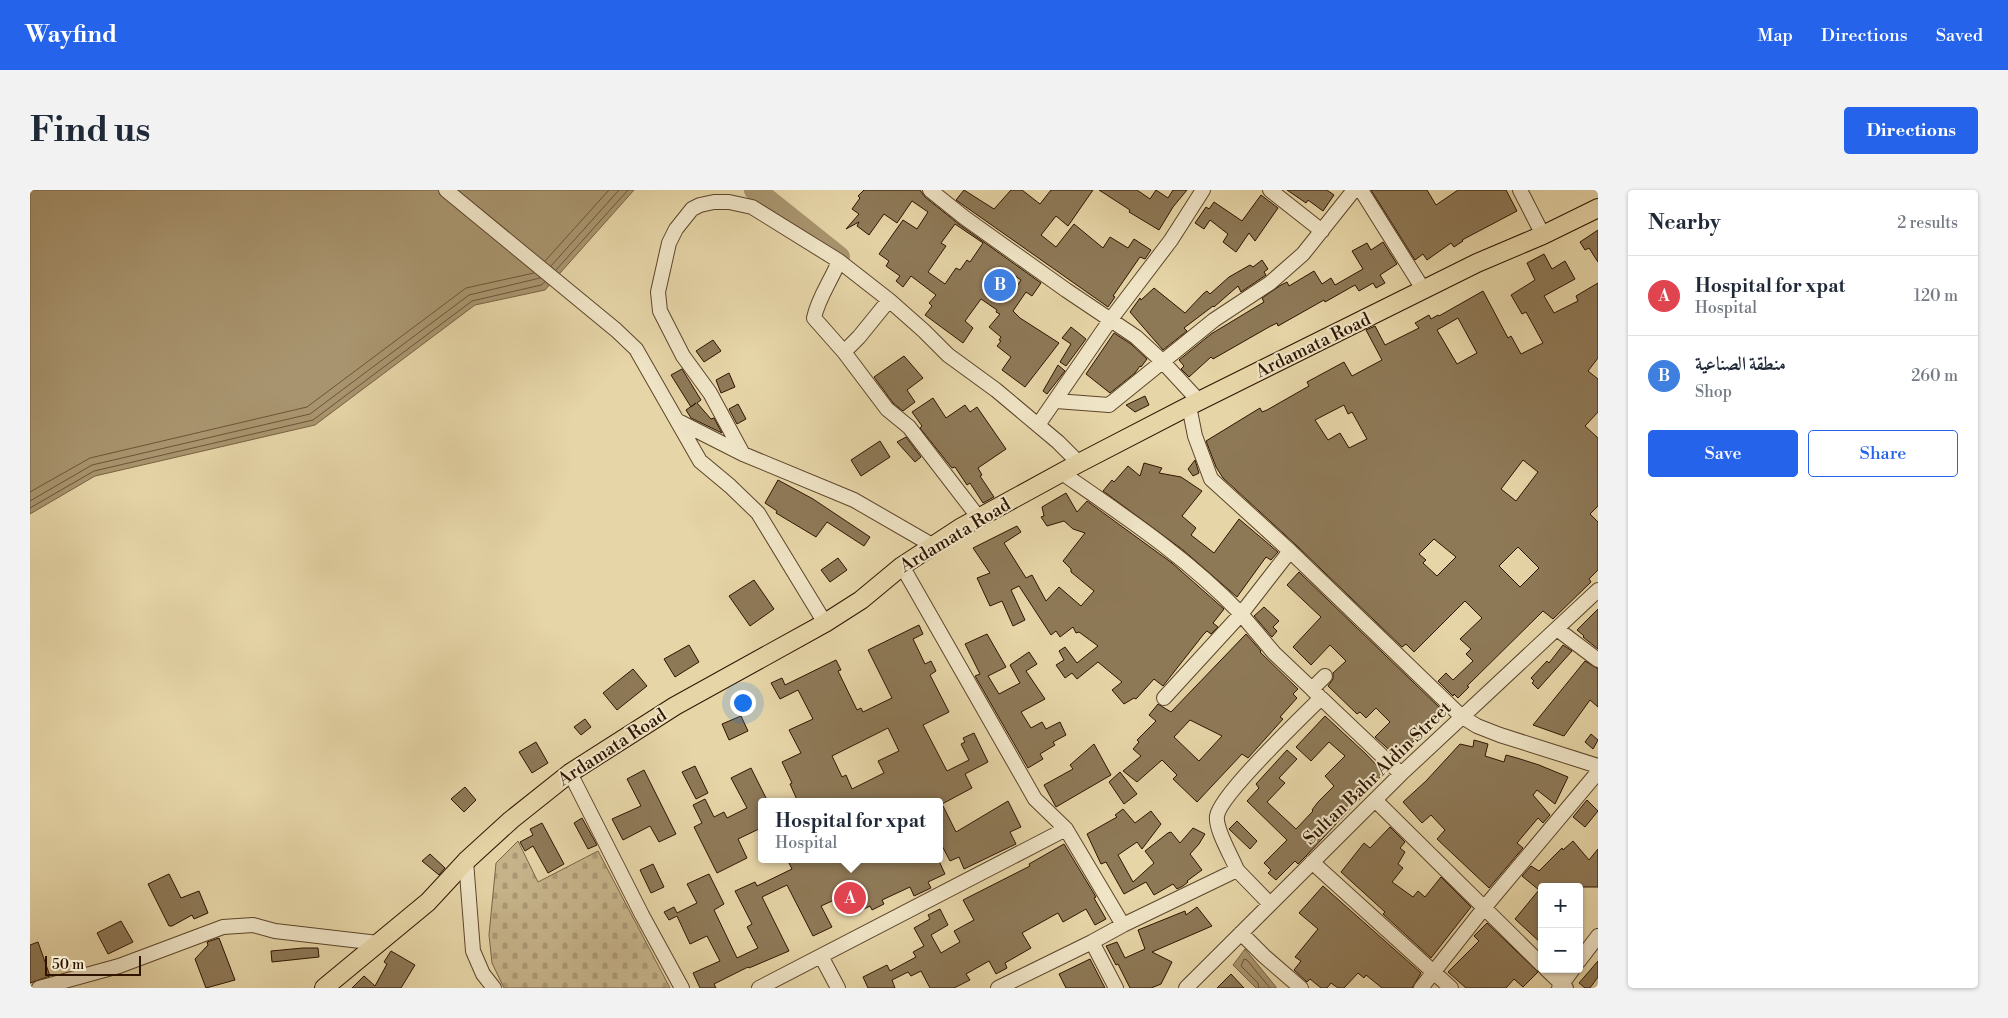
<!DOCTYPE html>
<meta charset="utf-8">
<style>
body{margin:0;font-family:"Libre Bodoni",Amiri,serif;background:#f2f2f3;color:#1f2937}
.controls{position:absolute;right:15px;bottom:15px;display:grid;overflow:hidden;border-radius:5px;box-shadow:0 1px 4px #0004}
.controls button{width:45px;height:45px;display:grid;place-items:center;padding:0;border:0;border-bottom:1px solid #e0e1e3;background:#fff;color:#1f2937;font:25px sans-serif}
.scale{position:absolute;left:15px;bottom:12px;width:96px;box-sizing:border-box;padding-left:5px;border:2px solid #2f1500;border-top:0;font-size:14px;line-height:18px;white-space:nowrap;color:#2f1500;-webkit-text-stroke:4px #efe4c6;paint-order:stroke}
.you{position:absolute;left:712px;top:512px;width:18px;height:18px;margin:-12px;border:4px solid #fff;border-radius:50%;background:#1a73e8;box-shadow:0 0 0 8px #1a73e833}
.badge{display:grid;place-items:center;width:32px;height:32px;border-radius:50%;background:#2563eb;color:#fff;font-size:16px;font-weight:700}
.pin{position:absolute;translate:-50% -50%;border:2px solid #fff;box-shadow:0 1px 5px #0006}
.popup{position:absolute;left:728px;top:608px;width:185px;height:65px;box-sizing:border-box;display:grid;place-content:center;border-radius:5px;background:#fff;filter:drop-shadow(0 1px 4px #0005);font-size:16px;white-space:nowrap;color:#747a83}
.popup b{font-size:19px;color:#1f2937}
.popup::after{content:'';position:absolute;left:50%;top:100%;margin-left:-10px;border:10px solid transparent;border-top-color:#fff}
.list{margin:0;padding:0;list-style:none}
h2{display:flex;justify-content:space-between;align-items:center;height:65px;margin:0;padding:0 20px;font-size:21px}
h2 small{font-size:16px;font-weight:400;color:#747a83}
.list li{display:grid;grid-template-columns:32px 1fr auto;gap:15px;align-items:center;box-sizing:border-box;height:80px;padding:0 20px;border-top:1px solid #e0e1e3}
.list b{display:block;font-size:19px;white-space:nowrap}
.list p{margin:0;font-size:16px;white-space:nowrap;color:#747a83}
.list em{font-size:16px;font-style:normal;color:#747a83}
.actions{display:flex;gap:10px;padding:15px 20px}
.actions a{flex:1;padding:11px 0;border:1px solid #2563eb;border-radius:5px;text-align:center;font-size:18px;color:#2563eb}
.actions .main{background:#2563eb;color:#fff}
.map{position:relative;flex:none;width:1568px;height:798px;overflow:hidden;border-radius:5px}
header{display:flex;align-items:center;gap:30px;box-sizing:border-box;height:70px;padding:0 25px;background:#2563eb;color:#fff}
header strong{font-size:24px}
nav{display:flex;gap:28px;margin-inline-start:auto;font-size:18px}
.intro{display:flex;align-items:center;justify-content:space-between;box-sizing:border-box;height:120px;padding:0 30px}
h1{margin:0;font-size:35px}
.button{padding:12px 22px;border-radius:5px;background:#2563eb;color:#fff;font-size:18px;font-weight:700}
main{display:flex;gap:30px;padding:0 30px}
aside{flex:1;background:#fff;border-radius:5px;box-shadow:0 1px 4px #0004}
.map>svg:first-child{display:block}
</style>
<header>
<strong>Wayfind</strong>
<nav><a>Map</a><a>Directions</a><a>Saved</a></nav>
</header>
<div class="intro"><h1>Find us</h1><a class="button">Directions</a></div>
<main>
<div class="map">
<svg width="1568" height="798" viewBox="0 0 1568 798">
<defs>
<pattern id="cemetery-stones" width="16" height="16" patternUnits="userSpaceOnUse" patternTransform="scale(1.25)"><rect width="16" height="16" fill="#c7b48b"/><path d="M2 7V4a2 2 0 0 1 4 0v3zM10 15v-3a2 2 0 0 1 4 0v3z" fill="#ab9a76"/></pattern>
</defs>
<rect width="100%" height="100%" fill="#e6d5a7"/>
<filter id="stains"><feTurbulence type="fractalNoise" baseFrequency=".004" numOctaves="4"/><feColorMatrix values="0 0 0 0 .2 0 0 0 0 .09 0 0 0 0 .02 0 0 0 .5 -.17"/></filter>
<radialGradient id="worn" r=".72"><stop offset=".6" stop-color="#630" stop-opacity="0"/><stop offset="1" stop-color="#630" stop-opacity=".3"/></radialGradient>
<!-- cemetery -->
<path fill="url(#cemetery-stones)" stroke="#7b6446" d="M488,651L508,692L568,661L640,798H474L462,773L459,745L466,673Z"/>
<!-- water -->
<path fill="#a8946e" stroke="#786142" d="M0,0H604L515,100L445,115L285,235L65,286L0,324Z
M1215,759L1246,797V798H1226L1203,775Z"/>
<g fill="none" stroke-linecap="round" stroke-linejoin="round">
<!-- shore -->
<path stroke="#6c5437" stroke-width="1" d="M515,71L579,0
M521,76L589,0
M526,80L598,0
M0,302L60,268L277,217L436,98L504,83
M0,311L62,275L280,224L439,105L510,88
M0,318L64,281L283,230L442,111L511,95L515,92
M1229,798L1228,793L1211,776L1214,769L1217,770L1240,798"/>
<!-- river -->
<path stroke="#a8946e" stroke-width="22" d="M725,0L809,67"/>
</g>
<!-- building -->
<path fill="#8e7957" stroke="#2f1500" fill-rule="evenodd" d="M834,0H890L895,7L930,35L1011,93L1002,106L996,102L983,121L990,128L1029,153L995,197L972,180L981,167L967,156L971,151L969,150L971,147L959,137L970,124L966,122L967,120L951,109L935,131L943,138L933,153L895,125L902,116L899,113L906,105L881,86L873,97L866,91L870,86L856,76L859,71L849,64L873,30L887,39L898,22L882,11L867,33L854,24L839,45L827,36L829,32L816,39L829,24L822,19L830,8L828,6ZM925,34L953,53L940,72L937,70L930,80L926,78L915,94L898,82L916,56L911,53ZM972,77L991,90L977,111L958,98Z
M934,0L964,19L981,0H992L1010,14L1021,0H1063L1038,36L1026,26L1011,45L1026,57L1044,34L1073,58L1080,47L1098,58L1104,49L1121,60L1115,69L1110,67L1083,106L1085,107L1078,117L926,10Z
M1069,0H1107L1120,9L1126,0L1138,8L1143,0H1157L1143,17L1129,40L1099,22L1100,20Z
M1257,0H1297L1304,5L1293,21L1278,10L1276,13Z
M1341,0H1397L1406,15L1428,0H1476L1487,21L1432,50L1433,51L1424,57L1421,53L1397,70L1393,64L1385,70Z
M1231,5L1248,18L1225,51L1219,43L1206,62L1193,52L1198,44L1180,30L1174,39L1165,33L1176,17L1179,19L1184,12L1212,31Z
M1568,40V72L1559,58L1555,60L1550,52Z
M1353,52L1367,74L1350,85L1355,93L1346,98L1343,93L1329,101L1325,95L1295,112L1294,110L1248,136L1247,133L1239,137L1183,169L1181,167L1159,187L1151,179L1154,176L1149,170L1181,144L1234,112L1232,108L1251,95L1257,92L1259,96L1284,81L1292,94L1301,88L1305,95L1333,79L1322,61L1337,53L1341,60Z
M1514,64L1522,79L1535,71L1545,89L1514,106L1524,123L1548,111L1546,106L1568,93V168L1558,181L1568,189V222L1555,236L1568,248V316L1560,324L1568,332V380L1559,389L1561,392L1523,429L1513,421L1437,496L1439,497L1428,508L1424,504L1423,506L1408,491L1416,483L1423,490L1443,471L1436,464L1441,459L1430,449L1452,428L1435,411L1384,462L1376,454L1372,457L1266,355L1193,288L1186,277L1176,251L1230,218L1232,222L1237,220L1279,196L1277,192L1314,172L1322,186L1352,170L1336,140L1345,136L1355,155L1389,138L1385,133L1399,125L1401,129L1408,125L1409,126L1453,101L1478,148L1481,146L1491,164L1513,153L1496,122L1492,124L1481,105L1505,90L1497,73ZM1428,128L1447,163L1427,174L1407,140ZM1314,215L1318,224L1322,222L1337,249L1319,258L1310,243L1298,250L1285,230ZM1493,270L1508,282L1486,311L1471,299ZM1404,349L1426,367L1407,386L1393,373L1396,370L1389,364ZM1488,357L1509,378L1490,397L1469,376Z
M1232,70L1238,79L1234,82L1236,85L1211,102L1208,96L1184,117L1183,116L1154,138L1157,141L1133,160L1100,122L1110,108L1111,110L1124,98L1155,123L1174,103L1177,101L1180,104L1199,87L1220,75L1223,77Z
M1041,137L1056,149L1036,176L1030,172L1041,154L1032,148Z
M1084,143L1101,154L1117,169L1111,177L1110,176L1105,183L1080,203L1056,184Z
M683,150L691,161L674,172L666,161Z
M874,166L893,188L877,200L885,212L873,221L863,213L844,187Z
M1028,175L1035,181L1017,204L1013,201Z
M652,179L671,210L667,213L681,229L684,228L692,243L661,228L656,220L666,213L661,217L641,185Z
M699,183L705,197L691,203L686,190Z
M1115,206L1119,215L1105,222L1096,215Z
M903,208L916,228L935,215L940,222L947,217L976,259L948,278L952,285L950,286L964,307L953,313L940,293L937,295L925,277L922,278L890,238L892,236L882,222Z
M708,214L716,229L707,234L699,219Z
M876,247L891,267L885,272L867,252Z
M850,251L860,267L831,286L821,270Z
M1165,270L1169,283L1163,286L1158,279Z
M1114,273L1132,278L1129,283L1151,287L1172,301L1152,326L1166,338L1161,345L1184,363L1209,329L1248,362L1241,370L1236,367L1207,407L1153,360L1073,301L1082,290L1084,292L1098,276L1110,286Z
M748,290L783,309L840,347L834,356L797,332L786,347L746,323L747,321L735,313Z
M1036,303L1047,322L1057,311L1142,373L1194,419L1183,433L1188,437L1181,444L1177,441L1173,445L1133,496L1124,489L1106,509L1104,508L1094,514L1082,500L1092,492L1068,472L1047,489L1042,483L1035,488L1026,475L1034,470L1029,461L1035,457L1047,473L1068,456L1049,442L1046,443L1043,437L1030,447L1026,441L1021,445L989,396L981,400L995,430L983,436L972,411L960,416L947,388L960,383L943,358L987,336L991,342L974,353L996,388L1002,385L1016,411L1029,397L1051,416L1064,401L1041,382V379L1033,371L1055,343L1043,339L1034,331L1017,336L1011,327L1014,326L1012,317Z
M808,368L817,380L800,392L791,380Z
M1269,382L1410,518L1397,532L1400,535L1370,565L1368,562L1365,565L1345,547L1360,532L1346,518L1336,528L1330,522L1327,524L1298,496L1303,489V483L1316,471L1300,455L1281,475L1263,457L1291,427L1257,395Z
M724,390L744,419L720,436L699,406Z
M1234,417L1249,431L1243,437L1247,441L1242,447L1224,426Z
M1568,419V459L1553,447L1554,446L1547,440Z
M889,435L893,444L883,449L895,474L901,471L906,481L900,485L919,522L893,535L917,581L939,570L931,554L935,552L933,548L944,543L958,572L935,584L942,598L912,614L926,642L978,611L991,637L980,642L986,654L934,679L929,667L920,671L909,650V612H768L760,594L762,593L752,572L771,563L759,540L783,529L768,500L750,509L741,493L752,488L755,495L806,470L811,480L808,481L827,520L831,518L833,522L862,508L838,460ZM858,538L869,561L848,571L854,583L822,599L816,585L812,587L802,566Z
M957,444L976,477L958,486L969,504L990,493L980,475L999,462L1007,474L996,481L1015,509L991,522L1001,538L1012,532L1016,539L1030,532L1036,545L1023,552L1025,555L1010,564L1013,569L998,578L945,486L950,484L935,454Z
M1216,444L1231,461L1230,462L1268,499L1263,504L1267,508L1250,527L1253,529L1218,568L1212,564L1167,612L1143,589L1147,585L1132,570L1107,592L1093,581L1111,566L1103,559L1109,552L1107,550L1126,531L1119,525L1128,514L1141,522ZM1160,530L1192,546L1169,571L1144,547Z
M659,455L669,472L645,487L634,469Z
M1533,455L1542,461L1508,499L1502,493L1504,491L1501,488L1517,471L1519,473Z
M1555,471L1568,479V517L1560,510L1534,546L1503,535Z
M603,479L617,496L587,520L573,503Z
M711,526L718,541L699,550L692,534Z
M1295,526L1336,564L1354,583L1277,665L1268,674L1265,671L1246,690L1238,683L1241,680L1234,673L1257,650L1217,611L1229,598L1226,594L1257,560L1267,569L1249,588L1255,593L1237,612L1266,639L1283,621L1282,620L1288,612L1304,596L1295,586L1315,566L1299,552L1281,571L1266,557Z
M555,529L561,537L551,545L544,537Z
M1561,544L1568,550L1563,559L1555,552Z
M1444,550L1458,554L1455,566L1474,572L1476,565L1487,568L1509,575L1538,587L1525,614L1507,600L1503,605L1520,625L1513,633L1508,628L1487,653L1493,658L1459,698L1407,649L1415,640L1401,625L1392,633L1373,612L1396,591L1430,554L1443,557Z
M506,552L518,573L502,583L489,562Z
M1064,554L1081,585L1026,617L1014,595L1043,579L1040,575Z
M665,576L678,603L666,609L652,582Z
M721,578L738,612H731V638L708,649L717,668L687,683L664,637L672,633L663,615L675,609L684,627L694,622L697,628L717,618L701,588Z
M614,580L646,644L629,652L620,636L593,650L582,629L611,616L597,589Z
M1090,582L1107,604L1094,614L1079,592Z
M435,597L446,610L434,622L421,609Z
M1557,610L1568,621L1555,637L1543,627Z
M1093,619L1105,633L1121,621L1131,634L1112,659L1107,652L1088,665L1103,692L1124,673L1115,661L1138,643L1141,642L1150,653L1163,638L1175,644L1169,654L1160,664L1172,680L1157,691L1158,692L1153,696L1147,699L1143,694L1124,705L1116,692L1094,704L1076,672L1071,674L1057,644L1087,627L1085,625Z
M552,628L567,655L558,659L544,633Z
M1207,631L1227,651L1220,659L1199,639Z
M512,633L534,674L518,683L503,656L495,661L490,652L503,645L500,639Z
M1360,637L1375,652L1370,658L1375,662L1368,674L1373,678L1362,692L1383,707L1388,701L1395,707L1411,687L1441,717L1401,768L1353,724L1355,722L1311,682L1334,653L1340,658Z
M1543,651L1559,670L1568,659V697H1512V754L1485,729L1509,700L1492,686L1501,676L1509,681L1532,658L1533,660Z
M1034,654L1066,707L1064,708L1076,729L1065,735L1056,719L1033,732L1028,723L992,743L1001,758L975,773L977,778L966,784L959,771L936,784L940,790L924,798H900L891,781L881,786L878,782L862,790L865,798H838L833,787L857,775L860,781L886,767L883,762L894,756L884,738L900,729L898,725L910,719L918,735L901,745L911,763L930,752L924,741L944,730L933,710L1000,676L999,674Z
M400,664L415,678L409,685L392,671Z
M757,669H818L820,673L828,669H908L915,684L898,692L901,698L884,706L880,697L852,710L854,714L842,720L840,716L822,725L813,706L791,716L802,737L783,746L757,695L732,707L759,761L719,778L718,777L684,794L686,798H670L663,783L690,771L677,746L660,754L647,726L639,730L634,722L644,717L647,723L667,713L657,694L679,684L694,714L684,720L707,768L728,758L717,737L722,734L705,701L725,692L727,696L762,679Z
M623,674L634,697L621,703L610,680Z
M139,684L151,708L169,701L178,723L164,729L162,725L142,736H139L118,694Z
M1293,696L1391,783L1382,798H1352L1336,785L1334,788L1328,783L1314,798H1308L1301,793L1297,798H1291L1280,789L1277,792L1264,780L1271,771L1265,767L1288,739L1269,723Z
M1167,717L1182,736L1122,762L1142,772L1131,794L1121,798H1100L1088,774L1086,775L1076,756L1087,752L1095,768L1115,759L1108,740L1155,721L1156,725Z
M91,731L103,752L78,764L67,743Z
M1457,733L1508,782L1493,797L1484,789L1476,798H1436L1418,782L1449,751L1444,746Z
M189,748L205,790L176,798L165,769L178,755L177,752Z
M8,752L20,786L0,793V755Z
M273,758H288L289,767L242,772L241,761Z
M361,761L385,775L371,798H322L334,786L345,796L357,774L354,772Z
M1060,769L1075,798H1036L1029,784Z
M1568,771V787L1560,798H1555L1549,793Z
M1201,784L1214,798H1187Z"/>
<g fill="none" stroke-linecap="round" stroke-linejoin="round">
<defs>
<path id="minor" d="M416,0L586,140L606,159L670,271L700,296L728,323L795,433
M900,0L935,28L1036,100L1106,147L1132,171L1169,211
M1240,0L1292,41
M1331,0L1393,99
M1490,0L1513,45
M809,71C801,91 788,108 784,128L814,162L829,147L859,110
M814,162L857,219L879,237L949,328
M1026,211L1079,215L1184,130L1240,93L1273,64L1324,0
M1159,216L1165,246L1181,289L1260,361L1431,526L1447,536L1470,545L1568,576
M648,231L713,264L824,310L902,355
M1008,235L1081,129L1141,50L1173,0
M713,264L680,203L653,166L630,121L628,102L639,53L646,39L662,19L670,15L684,12H699L722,17L809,71L859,110L894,141L918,165L966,200L1028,252L1049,273
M1032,283C1094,326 1159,369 1211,424L1260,361
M1527,439L1568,470
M1288,505L1282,499L1295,486
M1134,508L1211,424L1244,463L1282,499
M540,583L612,725L652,798
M1345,610L1512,775
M1036,639L1093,735L1207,680C1202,667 1185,639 1187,626C1190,605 1271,528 1291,508L1371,584
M436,671L443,761L453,784L464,798
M1282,672L1421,798
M1207,680L1240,714
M1211,743L1234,766L1271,798
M1062,752L1086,798
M791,766L808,798
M1549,771L1568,746
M1516,779L1536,798
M9,798L89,776L193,737L223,735L245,741L348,753
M729,798L1036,639L1005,609L872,376
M968,798L1062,752L1093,735
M1156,798L1371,584L1568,400
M1391,798L1454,718L1568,582
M1529,798L1543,779"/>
<path id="major" d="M294,798L398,712L436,671L481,630L540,583L645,516L795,433L831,410L872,376L930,338L1049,273L1159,216L1447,73L1513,45L1568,18"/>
</defs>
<!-- minor casing -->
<use href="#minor" stroke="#5d452a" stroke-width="16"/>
<!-- major casing -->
<use href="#major" stroke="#2f1500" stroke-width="20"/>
<!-- minor -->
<use href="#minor" stroke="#efe4c6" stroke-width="14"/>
<!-- major -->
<use href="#major" stroke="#e6d5a7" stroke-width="18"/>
</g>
<g text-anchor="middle" stroke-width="4" stroke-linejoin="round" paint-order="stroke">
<!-- street labels -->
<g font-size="18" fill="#2f1500" stroke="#efe4c6">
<text transform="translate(1283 155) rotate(-26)" y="6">Ardamata Road</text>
<text transform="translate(925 345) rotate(-31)" y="6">Ardamata Road</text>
<text transform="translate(582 557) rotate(-33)" y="6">Ardamata Road</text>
<text transform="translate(1347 583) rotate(-44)" y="6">Sultan Bahr Aldin Street</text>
</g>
</g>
<rect width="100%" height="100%" filter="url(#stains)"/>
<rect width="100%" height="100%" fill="url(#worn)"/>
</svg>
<div class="controls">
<button>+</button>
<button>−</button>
</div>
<div class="scale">50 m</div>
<div class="you"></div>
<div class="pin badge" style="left:820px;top:708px;background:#e0444e">A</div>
<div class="popup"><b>Hospital for xpat</b>Hospital</div>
<div class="pin badge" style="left:970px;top:95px;background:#3f7fe0">B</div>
</div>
<aside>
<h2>Nearby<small>2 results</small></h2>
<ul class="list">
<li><span class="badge" style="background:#e0444e">A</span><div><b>Hospital for xpat</b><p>Hospital</p></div><em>120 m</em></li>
<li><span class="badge" style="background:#3f7fe0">B</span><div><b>منطقة الصناعية</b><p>Shop</p></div><em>260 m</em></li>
</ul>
<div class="actions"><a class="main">Save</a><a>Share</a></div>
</aside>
</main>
